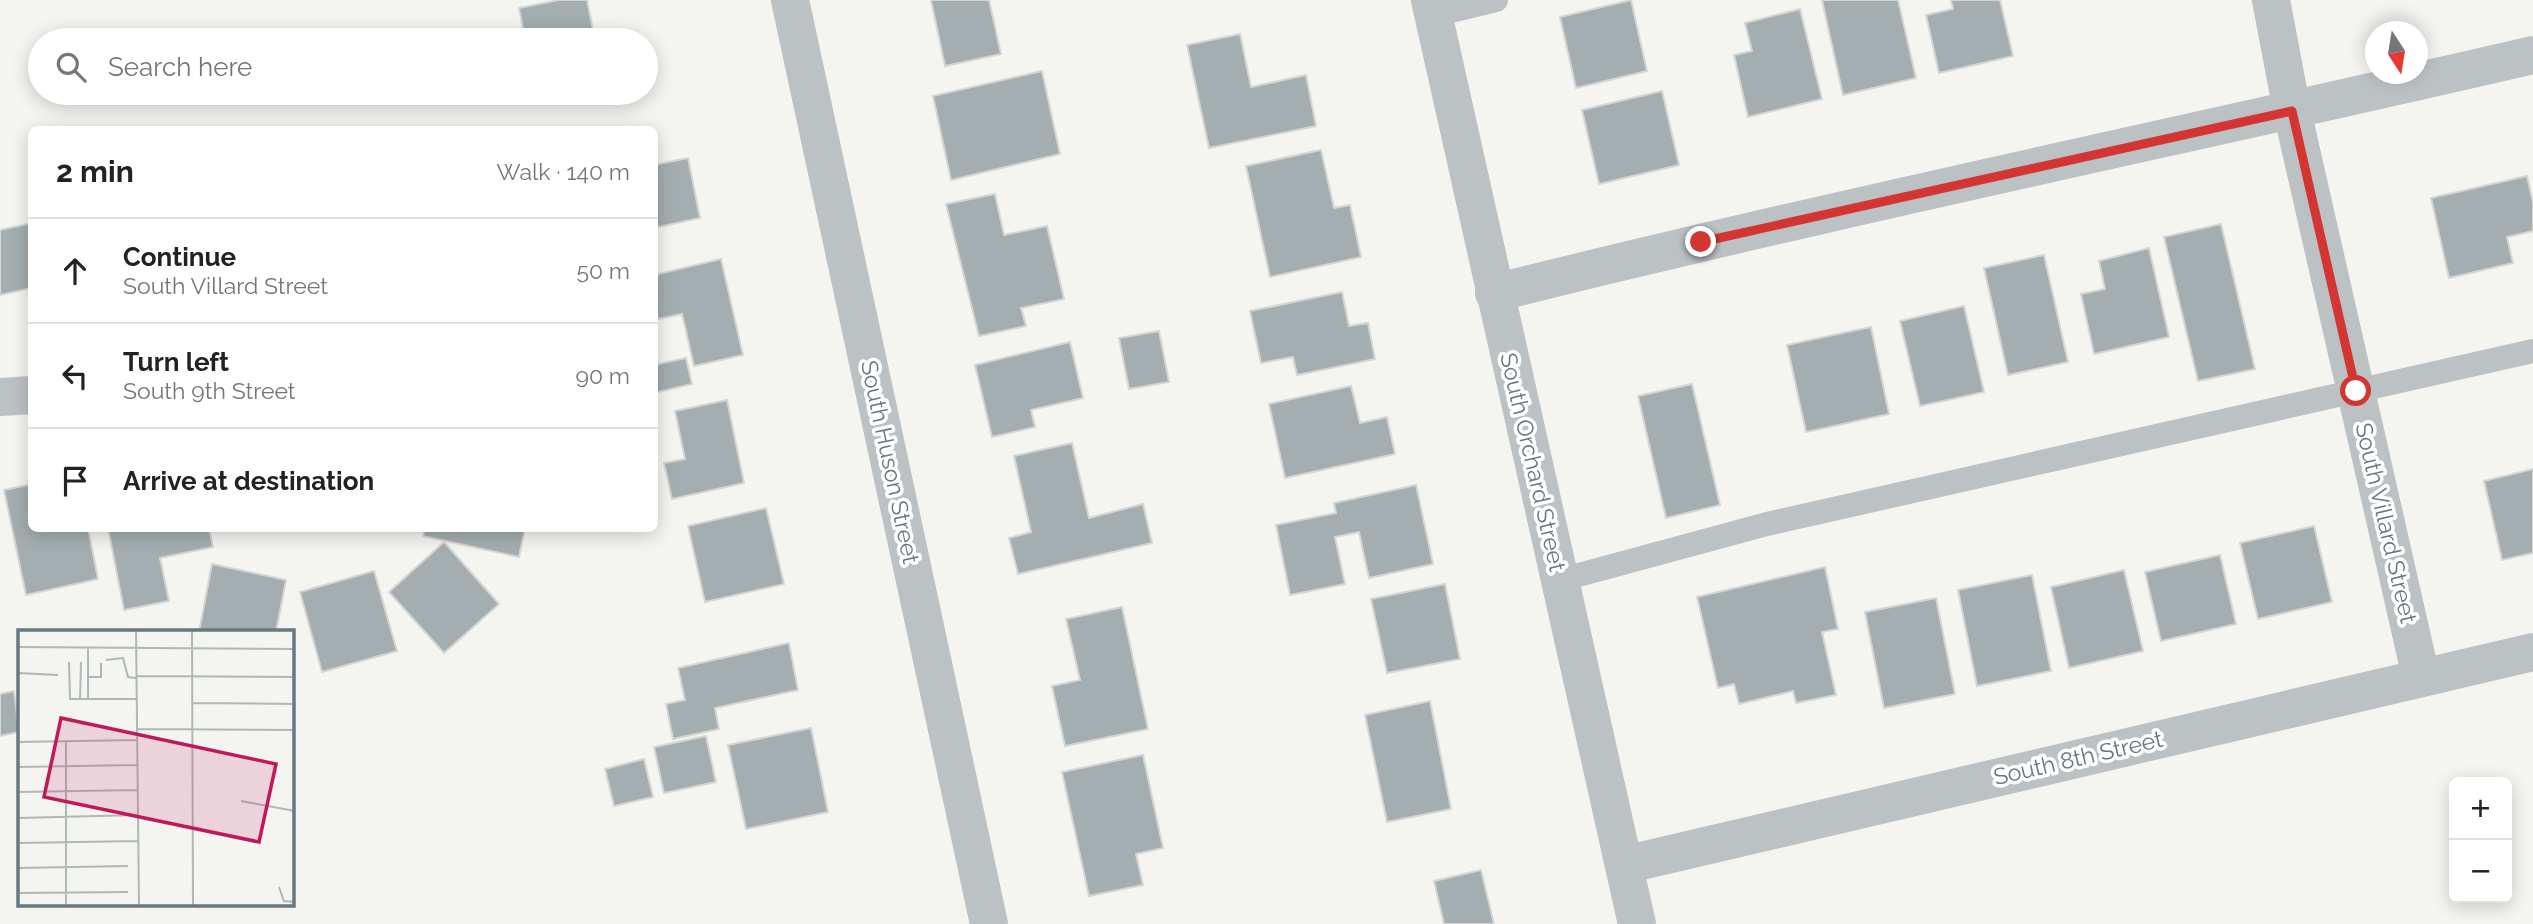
<!DOCTYPE html>
<meta charset="utf-8">
<style>
body{margin:0;font-family:Raleway,sans-serif;background:#f2f2f2;color:#222}
.controls{position:absolute;right:21px;bottom:21px;display:grid;overflow:hidden;border-radius:10px;box-shadow:0 4px 18px #0003}
.controls button{width:63px;height:63px;display:grid;place-items:center;padding:0;border:0;border-bottom:2px solid #e0e0e0;background:#fff;color:#222;font:35px sans-serif}
.compass{position:absolute;left:2365px;top:21px;width:63px;height:63px;border-radius:50%;background:#fff;box-shadow:0 4px 18px #0003;rotate:168deg}
.stop{position:absolute;width:21px;height:21px;margin:-16px;border:5px solid #d33632;border-radius:50%;background:#fff}
.stop.end{background:#d33632;border-color:#fff;box-shadow:0 2px 7px #0008}
.list{margin:0;padding:0;list-style:none}
h2{display:flex;justify-content:space-between;align-items:center;height:91px;margin:0;padding:0 28px;font-size:30px}
h2 small{font-size:23px;font-weight:400;color:#767676}
.list li{display:grid;grid-template-columns:46px 1fr auto;gap:21px;align-items:center;box-sizing:border-box;height:105px;padding:0 28px;border-top:2px solid #e0e0e0}
.list b{display:block;font-size:26px;white-space:nowrap}
.list p{margin:0;font-size:23px;white-space:nowrap;color:#767676}
.list em{font-size:23px;font-style:normal;color:#767676}
.icon{flex:none;width:38px;height:38px;fill:none;stroke:currentColor;stroke-width:2;stroke-linecap:round;stroke-linejoin:round}
.map{position:relative;flex:none;width:2533px;height:924px;overflow:hidden}
.search{position:absolute;background:#fff;box-shadow:0 4px 18px #0003;left:28px;top:28px;width:630px;height:77px;display:flex;align-items:center;gap:18px;box-sizing:border-box;padding:0 24px;border-radius:38px;color:#767676;font-size:26px}
.panel{position:absolute;background:#fff;box-shadow:0 4px 18px #0003;left:28px;top:126px;width:630px;height:406px;border-radius:10px}
.map>svg:first-child{display:block}
</style>
<div class="map">
<svg width="2533" height="924" viewBox="0 0 2533 924">
<rect width="100%" height="100%" fill="#f4f4f1"/>
<!-- building -->
<path fill="#a4adaf" stroke="#d6d5d4" stroke-width="2" d="M559,0H587L595,40H525L519,8Z
M931,0H989L1001,54L945,66Z
M1631,0L1647,71L1576,88L1560,17Z
M1822,0H1898L1916,78L1843,95Z
M1951,0H2000L2013,56L1939,73L1926,15L1953,9Z
M1800,9L1822,99L1748,117L1734,55L1752,51L1745,23Z
M1240,34L1251,87L1306,75L1316,126L1209,148L1187,45Z
M1042,71L1060,154L951,180L933,96Z
M1662,91L1679,165L1599,184L1582,110Z
M1321,150L1334,208L1350,205L1361,257L1270,277L1246,166Z
M688,158L700,218L654,228V165Z
M2527,176L2533,203V231L2507,237L2513,263L2449,278L2431,198Z
M995,194L1004,235L1047,226L1064,299L1021,308L1026,326L979,336L946,204Z
M32,223V288L0,295V230Z
M2221,224L2255,369L2198,381L2164,237Z
M2149,248L2169,337L2094,354L2081,294L2105,289L2099,261Z
M2044,255L2068,362L2008,375L1984,268Z
M721,259L743,355L694,366L682,314L658,319L654,306V275Z
M1342,292L1349,326L1368,323L1375,359L1297,375L1293,357L1261,363L1250,311Z
M1964,306L1984,392L1920,406L1900,321Z
M1871,327L1889,414L1806,432L1787,345Z
M1159,331L1169,382L1129,389L1119,338Z
M1070,342L1083,398L1031,410L1035,427L992,437L975,365Z
M686,358L692,384L654,393V365Z
M1692,384L1720,505L1666,518L1638,396Z
M1351,386L1360,423L1387,417L1395,454L1285,478L1269,404Z
M727,400L744,483L672,499L664,463L685,459L675,411Z
M1072,443L1089,518L1143,504L1152,543L1018,574L1009,538L1031,532L1014,456Z
M2533,469V553L2502,560L2484,481Z
M32,484V528H88L98,579L26,595L4,490Z
M1416,485L1433,564L1369,578L1359,532L1335,537L1345,584L1290,595L1276,525L1336,513L1334,503Z
M766,508L784,584L705,602L688,526Z
M2314,526L2332,602L2258,619L2240,543Z
M108,528H209L213,547L160,558L169,601L124,610Z
M425,528H525L519,557L423,536Z
M444,542L499,604L444,653L389,592Z
M2220,555L2236,624L2161,641L2145,572Z
M212,564L286,580L276,632H199Z
M1825,567L1838,629L1822,632L1836,695L1796,703L1793,691L1739,704L1734,684L1718,688L1697,597Z
M2124,570L2143,651L2069,668L2051,587Z
M374,571L397,651L322,672L300,592Z
M2032,575L2051,671L1977,686L1958,590Z
M1445,584L1460,659L1387,673L1371,599Z
M1936,598L1955,694L1884,708L1865,612Z
M1122,607L1148,729L1065,746L1052,686L1080,680L1066,619Z
M789,643L798,690L715,708L719,729L673,739L666,704L685,700L678,668Z
M14,691L19,732L0,736V694Z
M1430,701L1451,809L1387,822L1365,715Z
M811,728L828,812L746,829L728,745Z
M706,736L716,782L664,793L654,747Z
M1143,755L1163,848L1136,854L1143,885L1089,896L1062,772Z
M644,759L653,797L614,806L605,769Z
M1481,870L1494,924H1444L1434,881Z"/>
<g fill="none" stroke-linecap="round" stroke-linejoin="round">
<!-- service -->
<path stroke="#bcc1c3" stroke-width="24" d="M1434,15L1496,0
M1560,580L1767,524L2533,351"/>
<!-- minor -->
<path stroke="#bcc1c3" stroke-width="38" d="M790,0L989,924
M2271,0L2292,111L2421,677
M1494,293C1839,207 2187,135 2533,55
M0,397L32,395
M1624,865L2533,652"/>
<!-- tertiary -->
<path stroke="#bcc1c3" stroke-width="38" d="M1430,0L1637,924"/>
</g>
<g fill="none" stroke-linecap="round" stroke-linejoin="round">
<!-- route -->
<path stroke="#d33632" stroke-width="9" d="M1701,242L2292,111L2356,391"/>
</g>
<g text-anchor="middle" stroke-width="7" stroke-linejoin="round" paint-order="stroke">
<!-- street labels -->
<g font-size="23" fill="#66797f" stroke="#fff">
<text transform="translate(890 462) rotate(78)" y="8">South Huson Street</text>
<text transform="translate(1533 462) rotate(77)" y="8">South Orchard Street</text>
<text transform="translate(2386 523) rotate(77)" y="8">South Villard Street</text>
<text transform="translate(2078 758) rotate(-13)" y="8">South 8th Street</text>
</g>
</g>
<!-- overview -->
<g transform="translate(18 630)">
<rect width="276" height="276" fill="#f4f4f1"/>
<path fill="none" stroke="#aeb8b9" stroke-width="2" d="M118,0L121,276M174,0L175,276M0,17L277,19M88,30L105,28L110,47L118,48M51,32L52,69H118M0,43L40,45M118,46L277,47M70,47H83V33M62,69L63,32M70,69V18M175,73L277,74M119,99L277,100M48,111V276M0,112L119,110M0,137L119,135M0,162L120,160M223,171L277,181M0,188L120,185M0,213L120,211M0,238L110,236M261,257L266,271L277,272M0,263L110,262"/>
<path fill="#c2185b" fill-opacity="0.15" stroke="#c2185b" stroke-width="3.5" d="M43,88L258,134L241,212L26,167Z"/>
<rect width="276" height="276" fill="none" stroke="#66797f" stroke-width="3.5"/>
</g>
</svg>
<div class="controls">
<button>+</button>
<button>−</button>
</div>
<svg class="compass" viewBox="-18 -18 36 36"><path d="M0-13l5 13h-10z" fill="#e53935"/><path d="M0 13l5-13h-10z" fill="#767676"/></svg>
<div class="stop" style="left:2356px;top:391px"></div>
<div class="stop end" style="left:1701px;top:242px"></div>
<div class="search"><svg class="icon" aria-label="search" viewBox="0 0 24 24"><circle cx="10" cy="10" r="6"/><path d="M15 15l6 6"/></svg>Search here</div>
<section class="panel">
<h2>2 min<small>Walk · 140 m</small></h2>
<ul class="list">
<li><svg class="icon" aria-label="ahead" viewBox="0 0 24 24"><path d="M12 20V5M6 11l6-6 6 6"/></svg><div><b>Continue</b><p>South Villard Street</p></div><em>50 m</em></li>
<li><svg class="icon" aria-label="left" viewBox="0 0 24 24"><path d="M17 20v-9H6M10 6l-5 5 5 5"/></svg><div><b>Turn left</b><p>South 9th Street</p></div><em>90 m</em></li>
<li><svg class="icon" aria-label="arrive" viewBox="0 0 24 24"><path d="M6 21V4h12l-3 4 3 4H6"/></svg><div><b>Arrive at destination</b></div></li>
</ul>
</section>
</div>
